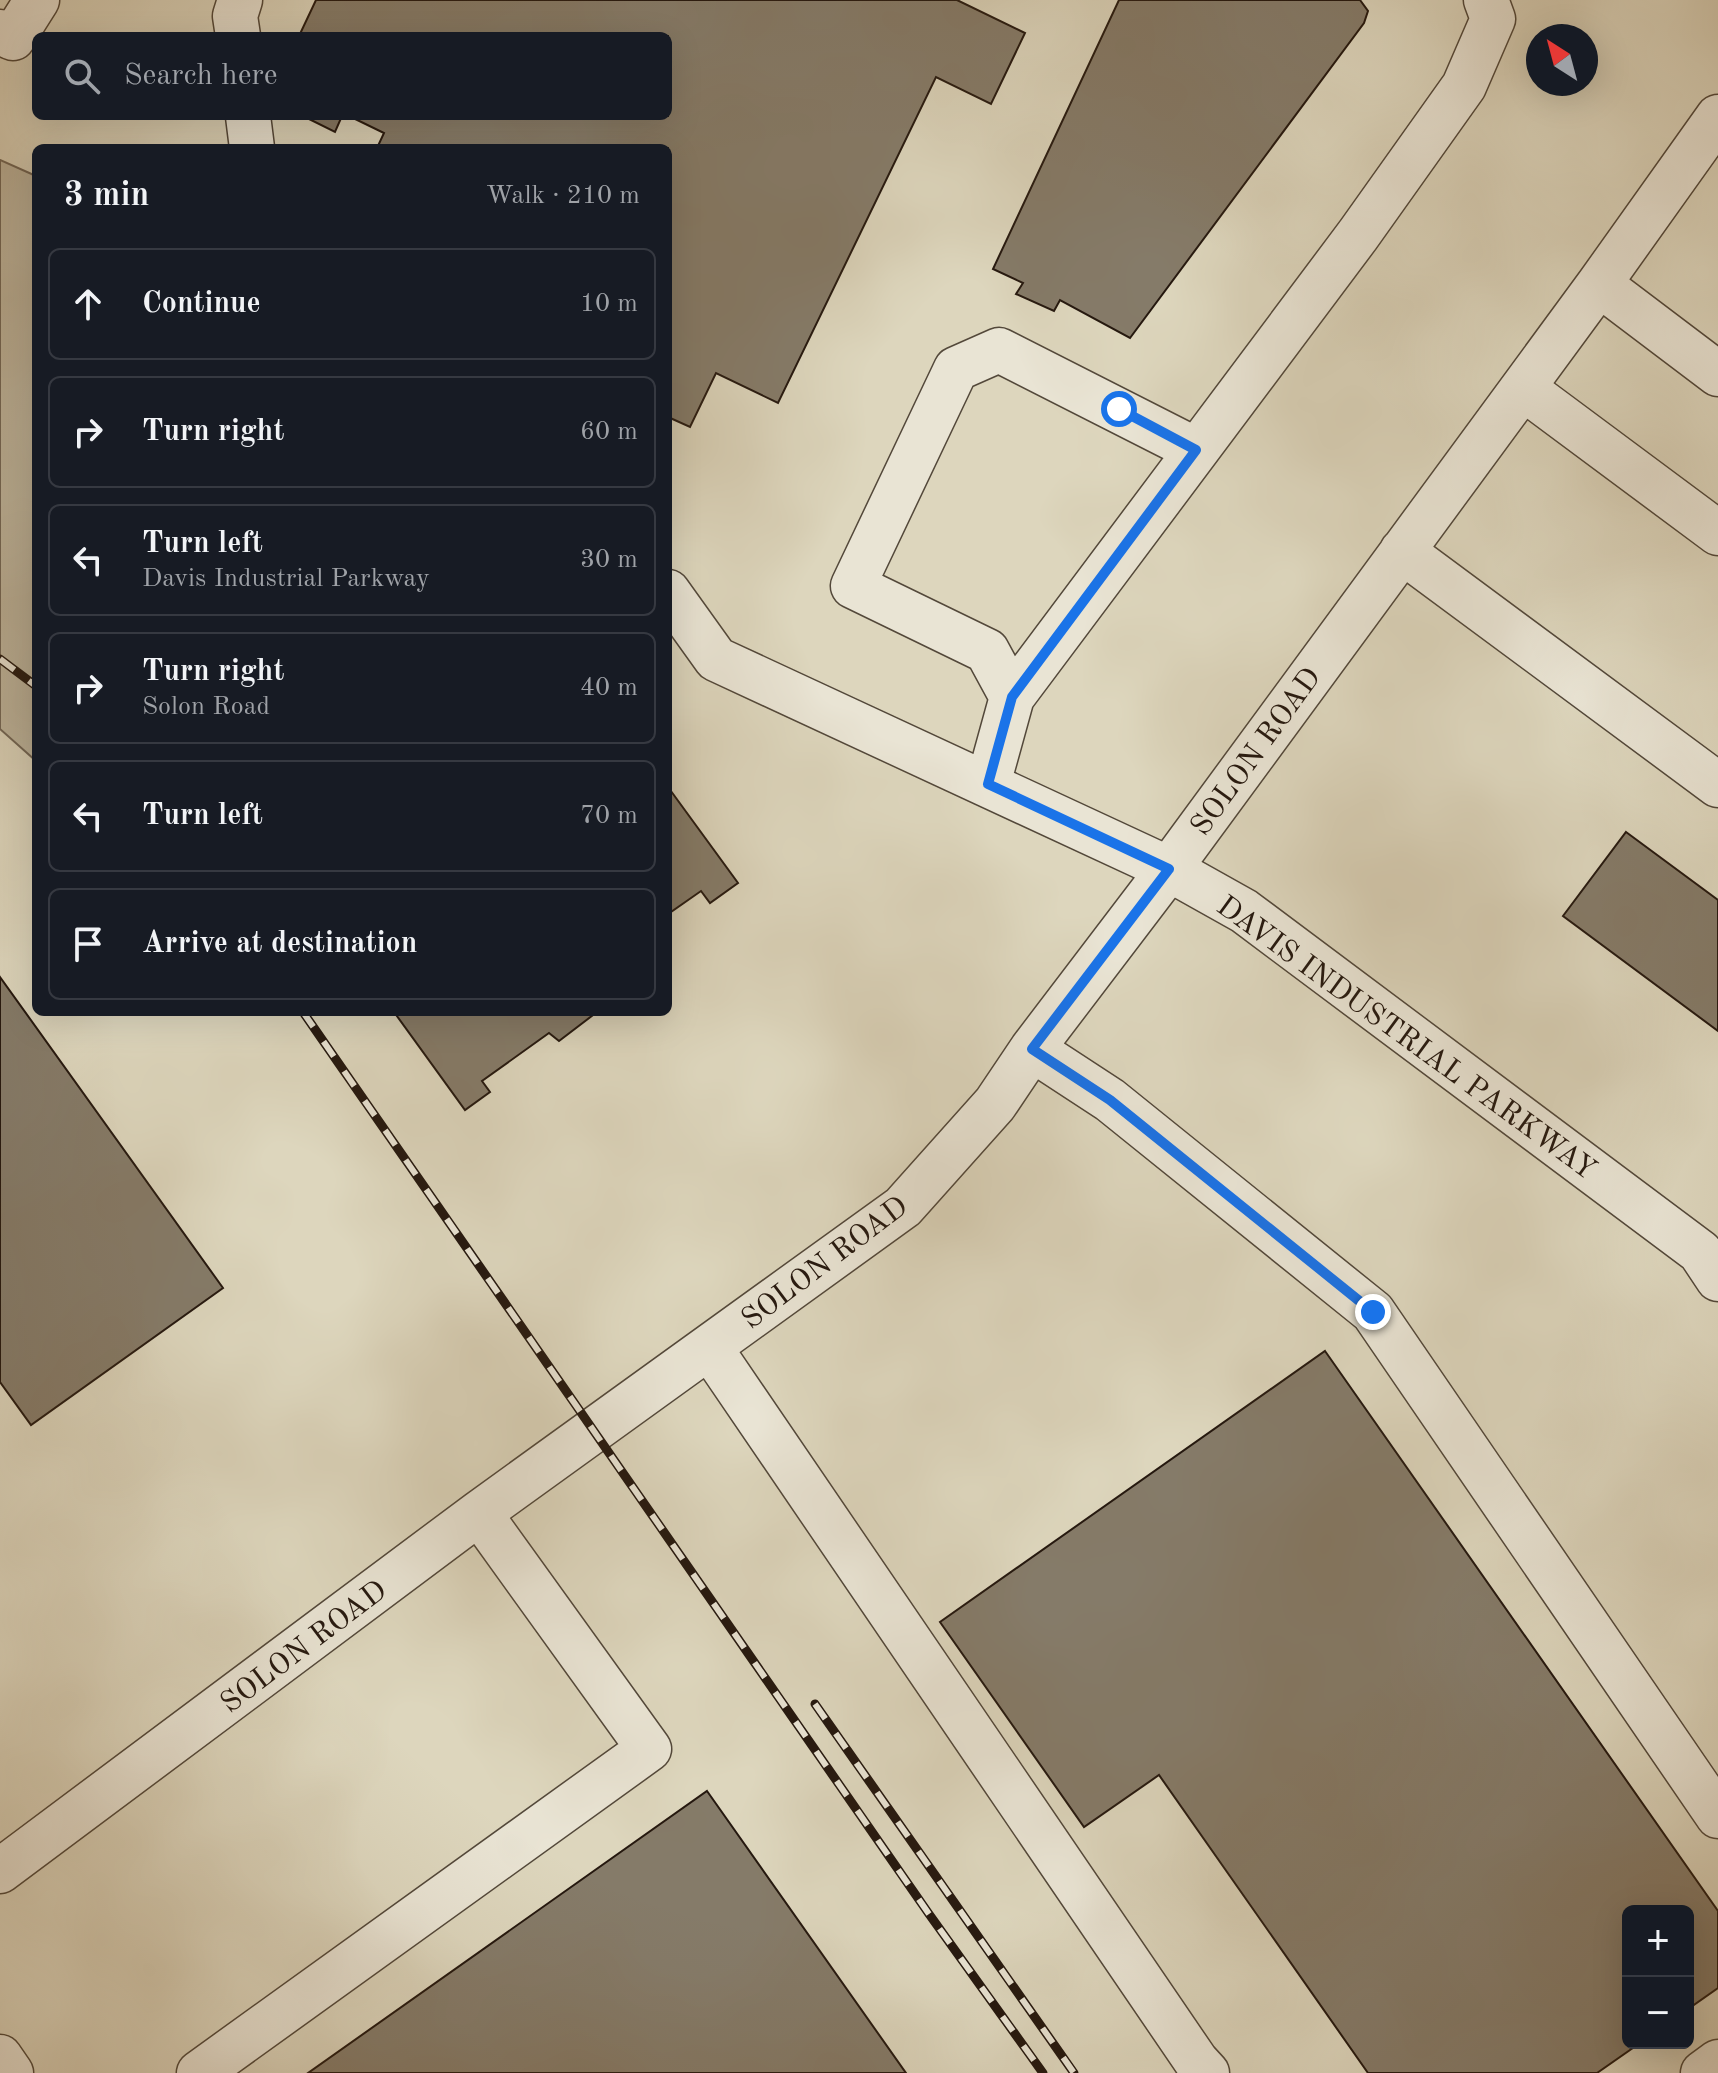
<!DOCTYPE html>
<meta charset="utf-8">
<style>
body{margin:0;font-family:"Old Standard TT",serif;background:#242831;color:#f1f3f6}
.controls{position:absolute;right:24px;bottom:24px;display:grid;overflow:hidden;border-radius:12px;box-shadow:0 8px 32px #0002}
.controls button{width:72px;height:72px;display:grid;place-items:center;padding:0;border:0;border-bottom:2px solid #363941;background:#171b24;color:#f1f3f6;font:40px sans-serif}
.compass{position:absolute;left:1526px;top:24px;width:72px;height:72px;border-radius:50%;background:#171b24;box-shadow:0 8px 32px #0002;rotate:324deg}
.stop{position:absolute;width:24px;height:24px;margin:-18px;border:6px solid #1a73e8;border-radius:50%;background:#fff}
.stop.end{background:#1a73e8;border-color:#fff;box-shadow:0 2px 8px #0008}
.list{margin:0;padding:0;list-style:none}
h2{display:flex;justify-content:space-between;align-items:center;height:104px;margin:0;padding:0 32px;font-size:34px}
h2 small{font-size:26px;font-weight:400;color:#9ea1a6}
.list li{display:grid;grid-template-columns:52px 1fr auto;gap:24px;align-items:center;box-sizing:border-box;height:112px;margin:0 16px 16px;padding:0 16px;border:2px solid #363941;border-radius:12px}
.list b{display:block;font-size:30px;white-space:nowrap}
.list p{margin:0;font-size:26px;white-space:nowrap;color:#9ea1a6}
.list em{font-size:26px;font-style:normal;color:#9ea1a6}
.icon{flex:none;width:44px;height:44px;fill:none;stroke:currentColor;stroke-width:2;stroke-linecap:round;stroke-linejoin:round}
.map{position:relative;flex:none;width:1718px;height:2073px;overflow:hidden}
.search{position:absolute;background:#171b24;box-shadow:0 8px 32px #0002;left:32px;top:32px;width:640px;height:88px;display:flex;align-items:center;gap:20px;box-sizing:border-box;padding:0 28px;border-radius:12px;color:#9ea1a6;font-size:30px}
.panel{position:absolute;background:#171b24;box-shadow:0 8px 32px #0002;left:32px;top:144px;width:640px;height:872px;border-radius:12px}
.map>svg:first-child{display:block}
</style>
<div class="map">
<svg width="1718" height="2073" viewBox="0 0 1718 2073">
<rect width="100%" height="100%" fill="#ddd6bd"/>
<filter id="stains"><feTurbulence type="fractalNoise" baseFrequency=".0025" numOctaves="4"/><feColorMatrix values="0 0 0 0 .2 0 0 0 0 .09 0 0 0 0 .02 0 0 0 .5 -.17"/></filter>
<radialGradient id="worn" r=".72"><stop offset=".6" stop-color="#630" stop-opacity="0"/><stop offset="1" stop-color="#630" stop-opacity=".3"/></radialGradient>
<!-- green -->
<path fill="#beb69f" stroke="#726757" stroke-width="2" d="M0,160L36,176V761L0,729Z"/>
<!-- building -->
<path fill="#857b69" stroke="#25180f" stroke-width="2" d="M316,0H957L1025,33L991,104L936,77L778,403L716,373L690,427L668,417V148H377L384,133L349,116H668V36H299Z
M1119,0H1360L1368,11L1364,23L1130,338L1060,300L1054,311L1016,294L1023,283L993,269Z
M303,116H342L335,132Z
M668,787L738,883L710,903L701,891L668,914Z
M1626,832L1718,900V1031L1563,916Z
M0,977L223,1288L31,1425L0,1382Z
M394,1012H597L559,1041L549,1033L482,1081L490,1092L465,1110Z
M1325,1351L1718,1911V1988L1688,2009V1911H1628V2043H1640L1597,2073H1368L1159,1775L1084,1827L940,1622Z
M707,1791L906,2073H308Z"/>
<g fill="none" stroke-linecap="round" stroke-linejoin="round">
<defs>
<path id="minor" d="M0,32L13,38L37,0
M238,36L235,16L240,0
M248,116L252,148
M1599,284L1718,374
M1523,388L1718,533
M1402,551L1718,785
M668,592L716,659L1169,869L1244,911L1700,1252L1718,1279
M1012,697L987,651L853,586L956,369L999,350L1196,450
M988,784L1012,697L1358,235L1464,86L1493,19L1486,0
M1032,1049L1110,1100L1373,1312L1718,1816
M710,1348L1196,2061L1207,2073
M0,1871L479,1513L903,1207L995,1104L1032,1049L1169,869L1599,284L1718,117
M0,2057L11,2073
M199,2073L649,1749L479,1513
M1703,2073L1718,2062"/>
</defs>
<!-- minor casing -->
<use href="#minor" stroke="#53483a" stroke-width="47"/>
<!-- minor -->
<use href="#minor" stroke="#e9e4d4" stroke-width="44"/>
<defs>
<path id="rail" d="M0,659L36,686
M303,1012L929,1914L1043,2073
M815,1704L1074,2073"/>
</defs>
<!-- rail casing -->
<use href="#rail" stroke="#25180f" stroke-width="9"/>
<!-- rail -->
<use href="#rail" stroke="#e9e4d4" stroke-width="6" stroke-dasharray="18" stroke-linecap="butt"/>
</g>
<g fill="none" stroke-linecap="round" stroke-linejoin="round">
<!-- route -->
<path stroke="#1a73e8" stroke-width="10" d="M1119,409L1196,450L1012,697L988,784L1169,869L1032,1049L1110,1100L1373,1312"/>
</g>
<g text-anchor="middle" stroke-width="6" stroke-linejoin="round" paint-order="stroke">
<!-- street labels -->
<g font-size="30" fill="#25180f" stroke="#e9e4d4">
<text transform="translate(1255 751) rotate(-54)" y="10">SOLON ROAD</text>
<text transform="translate(1407 1037) rotate(36)" y="10">DAVIS INDUSTRIAL PARKWAY</text>
<text transform="translate(824 1262) rotate(-37)" y="10">SOLON ROAD</text>
<text transform="translate(303 1646) rotate(-37)" y="10">SOLON ROAD</text>
</g>
</g>
<rect width="100%" height="100%" filter="url(#stains)"/>
<rect width="100%" height="100%" fill="url(#worn)"/>
</svg>
<div class="controls">
<button>+</button>
<button>−</button>
</div>
<svg class="compass" viewBox="-18 -18 36 36"><path d="M0-13l5 13h-10z" fill="#e53935"/><path d="M0 13l5-13h-10z" fill="#9ea1a6"/></svg>
<div class="stop" style="left:1119px;top:409px"></div>
<div class="stop end" style="left:1373px;top:1312px"></div>
<div class="search"><svg class="icon" aria-label="search" viewBox="0 0 24 24"><circle cx="10" cy="10" r="6"/><path d="M15 15l6 6"/></svg>Search here</div>
<section class="panel">
<h2>3 min<small>Walk · 210 m</small></h2>
<ul class="list">
<li><svg class="icon" aria-label="ahead" viewBox="0 0 24 24"><path d="M12 20V5M6 11l6-6 6 6"/></svg><div><b>Continue</b></div><em>10 m</em></li>
<li><svg class="icon" aria-label="right" viewBox="0 0 24 24"><path d="M7 20v-9h11M14 6l5 5-5 5"/></svg><div><b>Turn right</b></div><em>60 m</em></li>
<li><svg class="icon" aria-label="left" viewBox="0 0 24 24"><path d="M17 20v-9H6M10 6l-5 5 5 5"/></svg><div><b>Turn left</b><p>Davis Industrial Parkway</p></div><em>30 m</em></li>
<li><svg class="icon" aria-label="right" viewBox="0 0 24 24"><path d="M7 20v-9h11M14 6l5 5-5 5"/></svg><div><b>Turn right</b><p>Solon Road</p></div><em>40 m</em></li>
<li><svg class="icon" aria-label="left" viewBox="0 0 24 24"><path d="M17 20v-9H6M10 6l-5 5 5 5"/></svg><div><b>Turn left</b></div><em>70 m</em></li>
<li><svg class="icon" aria-label="arrive" viewBox="0 0 24 24"><path d="M6 21V4h12l-3 4 3 4H6"/></svg><div><b>Arrive at destination</b></div></li>
</ul>
</section>
</div>
